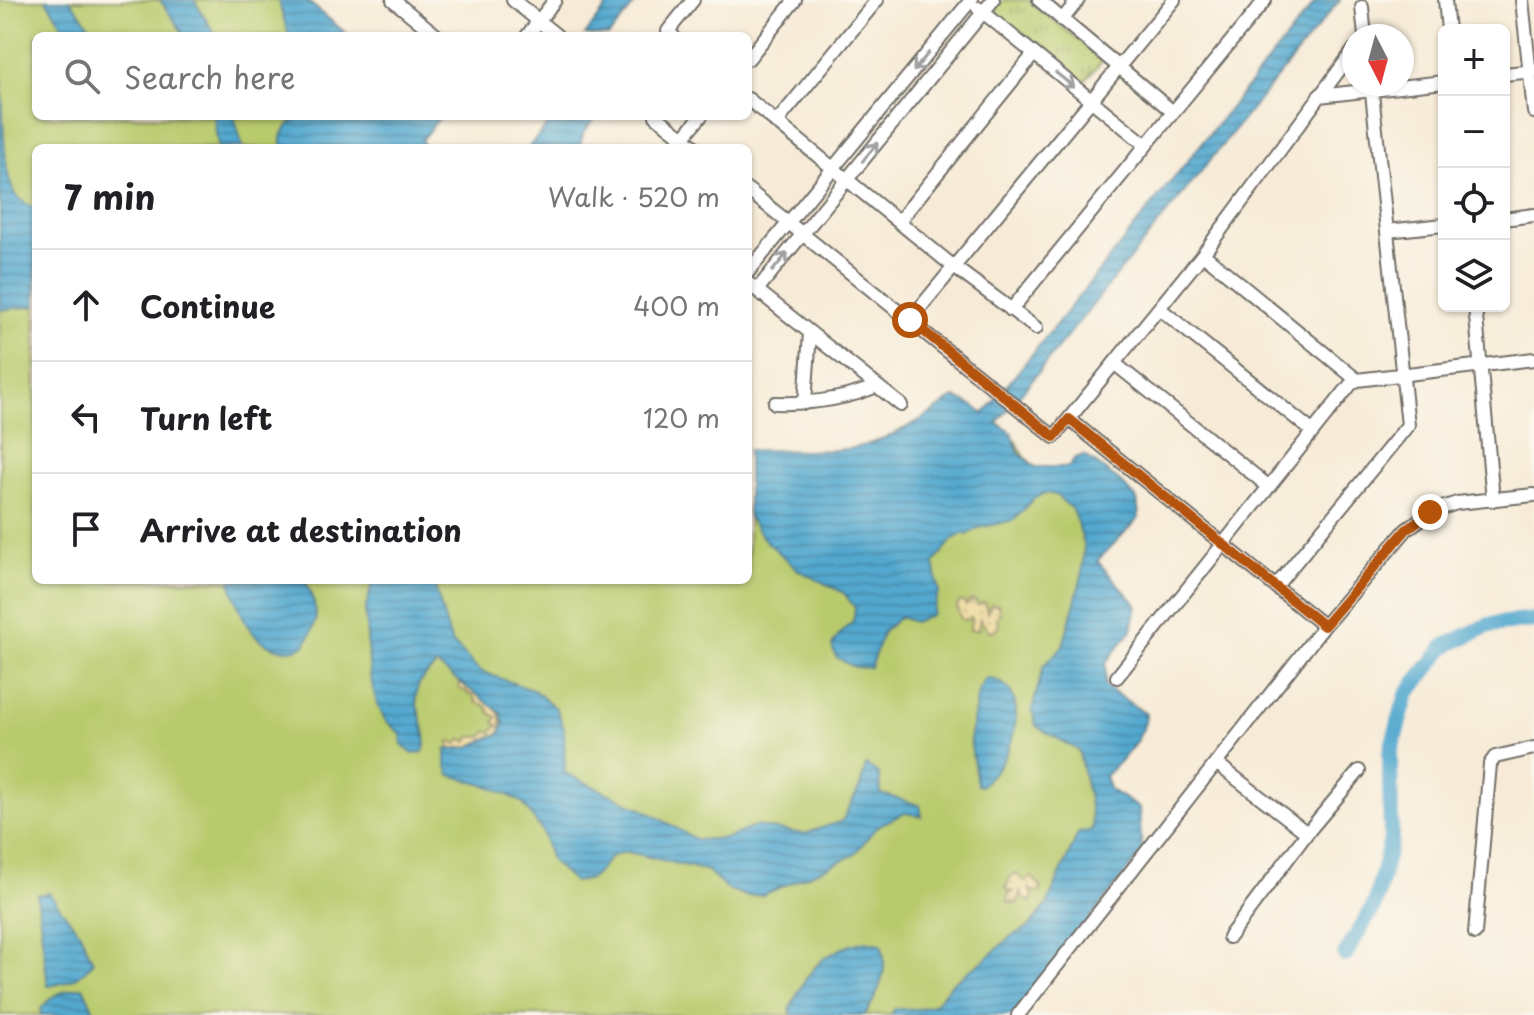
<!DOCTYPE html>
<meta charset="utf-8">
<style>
body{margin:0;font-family:"Playpen Sans",sans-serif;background:#f6f6f6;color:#202124}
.controls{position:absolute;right:24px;top:24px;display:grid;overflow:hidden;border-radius:12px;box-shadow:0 2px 6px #0004}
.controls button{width:72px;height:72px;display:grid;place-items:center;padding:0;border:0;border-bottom:2px solid #e0e0e0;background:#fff;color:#202124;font:40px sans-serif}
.compass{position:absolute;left:1342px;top:24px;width:72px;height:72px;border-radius:50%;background:#fff;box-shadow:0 2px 6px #0004;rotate:174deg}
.stop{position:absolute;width:24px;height:24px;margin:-18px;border:6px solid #b45309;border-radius:50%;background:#fff}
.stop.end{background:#b45309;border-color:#fff;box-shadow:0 2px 8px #0008}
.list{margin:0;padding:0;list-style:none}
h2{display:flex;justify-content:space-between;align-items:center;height:104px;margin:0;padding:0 32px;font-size:34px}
h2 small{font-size:26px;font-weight:400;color:#757577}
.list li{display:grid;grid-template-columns:52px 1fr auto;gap:24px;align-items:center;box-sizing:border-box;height:112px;padding:0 32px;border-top:2px solid #e0e0e0}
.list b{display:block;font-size:30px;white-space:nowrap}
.list em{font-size:26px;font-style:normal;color:#757577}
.icon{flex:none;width:44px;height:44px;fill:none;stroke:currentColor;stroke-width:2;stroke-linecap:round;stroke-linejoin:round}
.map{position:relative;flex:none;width:1534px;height:1015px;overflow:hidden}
.search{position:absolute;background:#fff;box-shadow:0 2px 6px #0004;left:32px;top:32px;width:720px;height:88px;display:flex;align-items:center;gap:20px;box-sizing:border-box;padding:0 28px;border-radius:12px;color:#757577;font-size:30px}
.panel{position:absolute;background:#fff;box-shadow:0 2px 6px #0004;left:32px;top:144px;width:720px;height:440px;border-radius:12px}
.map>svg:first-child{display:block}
</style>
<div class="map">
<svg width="1534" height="1015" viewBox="0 0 1534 1015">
<defs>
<pattern id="sand-dots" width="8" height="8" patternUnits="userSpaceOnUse" patternTransform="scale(2)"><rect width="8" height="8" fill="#eeda9e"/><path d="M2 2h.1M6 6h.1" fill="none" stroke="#cb8" stroke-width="1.8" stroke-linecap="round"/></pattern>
<pattern id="park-tufts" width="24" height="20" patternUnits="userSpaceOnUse" patternTransform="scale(2)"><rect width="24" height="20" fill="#b9ca6d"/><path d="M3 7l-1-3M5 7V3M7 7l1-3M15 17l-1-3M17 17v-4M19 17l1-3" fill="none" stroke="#97a45a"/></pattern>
<pattern id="water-rules" width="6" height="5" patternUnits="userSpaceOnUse" patternTransform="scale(2)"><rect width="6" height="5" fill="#52a8cf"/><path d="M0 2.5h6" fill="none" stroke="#4489a8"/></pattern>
</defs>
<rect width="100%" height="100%" fill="#fbf7ec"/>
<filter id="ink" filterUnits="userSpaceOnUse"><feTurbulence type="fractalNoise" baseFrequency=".0125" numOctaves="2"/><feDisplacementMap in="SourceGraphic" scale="16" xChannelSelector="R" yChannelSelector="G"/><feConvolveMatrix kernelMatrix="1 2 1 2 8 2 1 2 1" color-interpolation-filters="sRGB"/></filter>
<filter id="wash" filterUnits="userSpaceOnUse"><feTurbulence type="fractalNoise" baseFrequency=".006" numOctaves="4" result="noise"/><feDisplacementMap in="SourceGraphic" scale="32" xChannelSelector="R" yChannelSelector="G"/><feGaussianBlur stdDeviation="1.8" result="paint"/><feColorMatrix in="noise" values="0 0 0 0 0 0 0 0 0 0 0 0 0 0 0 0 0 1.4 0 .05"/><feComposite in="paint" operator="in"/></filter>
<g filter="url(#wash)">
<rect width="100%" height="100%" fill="#f7ebd7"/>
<!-- green -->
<path fill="#b9ca6d" stroke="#727a4c" stroke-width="2" d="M0,0H306L349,36H36V116L440,117L421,140L426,148H36V580H748V450C781,450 816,453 848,449C879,445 930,417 954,397C966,402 1006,426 1013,436C1023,452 1019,452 1035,467H1070L1074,459L1084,455L1119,481L1137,499L1139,518L1097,561L1137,605L1132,630L1106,662L1105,686L1146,714C1144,740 1123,758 1105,776L1109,789L1139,808L1014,1015H0Z"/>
<!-- sand -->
<path fill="url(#sand-dots)" stroke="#8c8264" stroke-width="2" d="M971,600L976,601L977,605L985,602L987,613L991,604L998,605L1000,614L996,618L999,623L997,629L989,631L980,619L978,630H970L971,618L965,620L961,619L957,608L959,602H964L966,606Z
M461,682C477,695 510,709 500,733L469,747L450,749L449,742L452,741L457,744L462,739L467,742L470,737H482L488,731L492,733L494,728L499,726L494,722L497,717L490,713C489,707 482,703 476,702L473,695L467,694L466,690H461L459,687Z
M1017,873L1024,882L1032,877L1041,887V891L1036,893L1028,888L1033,895L1031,902L1023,899L1021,891L1017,904L1008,902V895L1015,891L1009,892L1006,887L1011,876Z"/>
<!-- park -->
<path fill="url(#park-tufts)" stroke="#727a4c" stroke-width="2" d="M1003,0H1028L1099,56L1101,62L1085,81H1076L997,16L996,7Z"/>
<!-- water -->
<path fill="url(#water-rules)" stroke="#3e6a7d" stroke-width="2" d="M46,0H70L97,36H70Z
M160,0H194L216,36H185Z
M278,0H306L349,36H289Z
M612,0H638L609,36L585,35Z
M1317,0H1340L997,423L1012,433L1019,453L1035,467H1070L1074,459L1084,455L1119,481L1137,499L1139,518L1097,561L1137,605L1132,630L1106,662L1105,686L1146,714C1144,740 1123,758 1105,776L1109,789L1139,808L1142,852L1014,1015H891L894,1009H920L935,1004L953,982L986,959L1011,936L1028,928L1047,905L1078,833L1092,830C1094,813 1082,771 1079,751L1036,726L1032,709L1044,665L1063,646L1082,576L1084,544L1073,510L1056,495L1044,493L1033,499L1014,520L978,528L967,535L964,533L953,539L934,563L939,591L931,615L914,622L899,617L883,632L870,668L854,667L836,657L832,646L842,631L853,622L855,608L844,593L798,570L764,539L748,517V450C781,450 816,453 848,449C879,445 930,417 954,397L974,406L984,414Z
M0,63C5,97 0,169 15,194C20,201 28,205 36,209V306L0,310Z
M214,116H234L243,148H218Z
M302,116H440V117L421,140L426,148H283C278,133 289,122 302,116Z
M555,116H598L584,131L579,148H528Z
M229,580H305C317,610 322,615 305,645C297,650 290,651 281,649C246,642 240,609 229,580Z
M373,580H433L451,641L480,671L535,691L556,708L564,728L565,773L648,812L697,840L727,838L756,826L804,834L842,821L860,787L866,765L879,774L881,794L920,805L922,816L905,813L877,826L854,855L763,895L746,896L725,888L708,871L628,852C604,853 607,868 590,879L574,882L551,861L542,831L522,802L491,787L450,775L446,764V750L469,747L500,733L504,724L501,713L437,665C431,670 422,677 419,684C408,706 433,729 423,752L413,754L402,745L401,734L385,720L377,704L370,676L365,611Z
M986,678C1024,683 1019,723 1008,750C1003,763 990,777 981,786L977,785L970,739L978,692Z
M49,893L80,933L93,961C83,978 67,983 48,986L37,895Z
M866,941L881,944C890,968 878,995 865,1015H792L790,1009C809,969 821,951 866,941Z
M83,987L96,1015H41V1009C52,993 66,990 83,987Z"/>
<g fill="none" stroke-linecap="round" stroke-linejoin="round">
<!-- river -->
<path stroke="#52a8cf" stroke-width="16" d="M1345,955L1375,904L1391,840L1390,753L1407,694L1445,646L1489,625L1534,620"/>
</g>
</g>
<g filter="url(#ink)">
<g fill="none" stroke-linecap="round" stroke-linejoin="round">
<defs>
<path id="minor" d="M393,0L437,36
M513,0L557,36
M1039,0L1173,112
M1445,0L1448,30
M1522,0L1534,112
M1362,7L1365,36
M978,8L1146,145
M1062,20L1078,0
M527,36L555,0
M673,36L668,31L693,0
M748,59L795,0
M1504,74L1534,71
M1319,96L1444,82
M748,99L954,267L1036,328
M656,116L696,148
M776,123L877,0
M683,138L701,116
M748,190L1054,437L1203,254L1354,50
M1504,219L1534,215
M899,221L1034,54
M1387,231L1444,225
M1203,254L1357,380
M748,272L971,0
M748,283L901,405
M757,290L993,0
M1475,306L1493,500
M1159,308L1312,431
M1011,310L1265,0
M910,320L1174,0
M1114,363L1268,486
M775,403C811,404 844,400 877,386
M805,403L810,333
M1069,419L1324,626
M1276,586L1408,425L1371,84
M1117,677L1351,384L1357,380L1534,359
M1216,763L1307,833
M1475,933L1490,764L1495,757L1534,748
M1229,937L1307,833L1359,771
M1018,1015L1324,626L1406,530L1430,512L1457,503L1534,495"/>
</defs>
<!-- minor casing -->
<use href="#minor" stroke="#726e67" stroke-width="16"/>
<!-- minor -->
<use href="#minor" stroke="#fff" stroke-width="12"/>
</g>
<!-- one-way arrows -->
<defs><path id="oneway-shaft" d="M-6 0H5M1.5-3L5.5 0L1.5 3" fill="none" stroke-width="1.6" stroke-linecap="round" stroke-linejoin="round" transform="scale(2)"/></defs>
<g stroke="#a0a0a0">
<use href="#oneway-shaft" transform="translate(921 62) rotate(129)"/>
<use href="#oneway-shaft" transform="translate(1065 80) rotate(39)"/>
<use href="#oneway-shaft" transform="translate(870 152) rotate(-51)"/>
<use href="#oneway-shaft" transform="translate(780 262) rotate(-50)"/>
</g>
</g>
<g fill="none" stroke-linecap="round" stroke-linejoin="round" filter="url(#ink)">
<!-- route -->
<path stroke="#b45309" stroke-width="10" d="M910,320L1054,437L1069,419L1324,626L1406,530L1430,512"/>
</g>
</svg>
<div class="controls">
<button>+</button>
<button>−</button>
<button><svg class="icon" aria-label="locate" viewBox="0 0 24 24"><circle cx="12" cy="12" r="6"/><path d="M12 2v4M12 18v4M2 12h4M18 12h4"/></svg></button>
<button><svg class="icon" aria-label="layers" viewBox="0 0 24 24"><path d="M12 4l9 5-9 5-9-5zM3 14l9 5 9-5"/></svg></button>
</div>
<svg class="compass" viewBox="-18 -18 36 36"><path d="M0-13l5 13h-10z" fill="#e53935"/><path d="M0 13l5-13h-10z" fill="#757577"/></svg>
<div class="stop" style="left:910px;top:320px"></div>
<div class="stop end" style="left:1430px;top:512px"></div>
<div class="search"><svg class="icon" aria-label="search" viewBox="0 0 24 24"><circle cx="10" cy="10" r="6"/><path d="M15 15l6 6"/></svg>Search here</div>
<section class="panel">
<h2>7 min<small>Walk · 520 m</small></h2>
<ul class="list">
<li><svg class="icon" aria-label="ahead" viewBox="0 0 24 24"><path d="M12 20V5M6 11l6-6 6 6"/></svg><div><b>Continue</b></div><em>400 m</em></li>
<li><svg class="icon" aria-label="left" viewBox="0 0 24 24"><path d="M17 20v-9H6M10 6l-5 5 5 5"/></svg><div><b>Turn left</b></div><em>120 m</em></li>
<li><svg class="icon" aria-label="arrive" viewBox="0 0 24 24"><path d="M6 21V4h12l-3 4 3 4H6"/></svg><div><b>Arrive at destination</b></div></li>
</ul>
</section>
</div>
